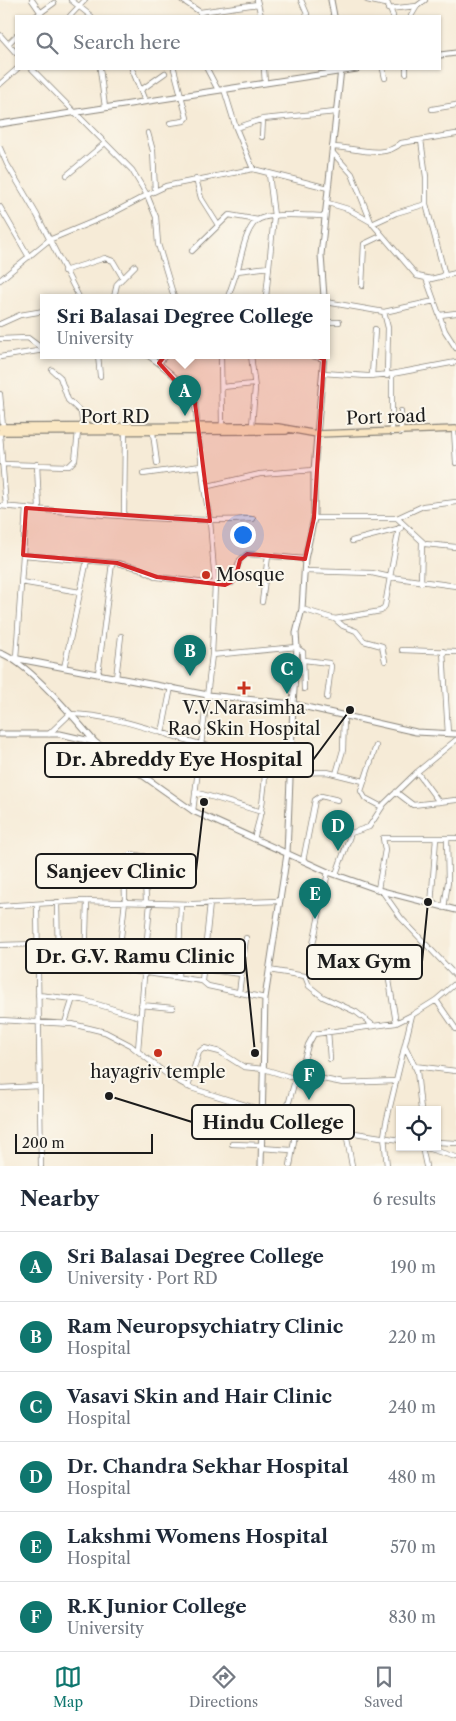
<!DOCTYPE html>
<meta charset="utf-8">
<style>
body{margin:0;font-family:"Libre Caslon Text",serif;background:#f6f6f7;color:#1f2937}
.controls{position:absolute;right:15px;bottom:15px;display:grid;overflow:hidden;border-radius:0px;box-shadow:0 1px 4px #0004}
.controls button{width:45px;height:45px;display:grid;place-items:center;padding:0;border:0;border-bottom:1px solid #e0e1e3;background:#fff;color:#1f2937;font:25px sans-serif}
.scale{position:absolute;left:15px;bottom:12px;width:138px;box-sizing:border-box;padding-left:5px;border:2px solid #1c1c1c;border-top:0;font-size:14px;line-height:18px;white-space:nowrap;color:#1c1c1c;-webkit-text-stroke:4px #fbf7ec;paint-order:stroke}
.you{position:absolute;left:242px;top:534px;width:18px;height:18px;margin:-12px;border:4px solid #fff;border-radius:50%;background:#1a73e8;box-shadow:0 0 0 8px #1a73e833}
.badge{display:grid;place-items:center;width:32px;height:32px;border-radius:50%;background:#0f766e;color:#fff;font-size:16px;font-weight:700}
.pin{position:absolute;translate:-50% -41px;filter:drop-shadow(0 1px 2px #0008)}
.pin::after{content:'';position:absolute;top:26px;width:18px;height:15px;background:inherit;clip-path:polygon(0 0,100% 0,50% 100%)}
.popup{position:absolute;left:40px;top:294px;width:290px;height:65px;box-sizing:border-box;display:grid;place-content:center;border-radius:0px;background:#fff;filter:drop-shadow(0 1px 4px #0005);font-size:16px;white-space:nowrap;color:#747a83}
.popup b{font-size:19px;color:#1f2937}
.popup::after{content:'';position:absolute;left:50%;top:100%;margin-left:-10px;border:10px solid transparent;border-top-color:#fff}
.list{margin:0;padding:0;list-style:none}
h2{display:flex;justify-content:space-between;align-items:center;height:65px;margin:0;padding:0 20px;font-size:21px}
h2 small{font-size:16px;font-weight:400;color:#747a83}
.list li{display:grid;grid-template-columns:32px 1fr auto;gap:15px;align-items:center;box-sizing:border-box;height:70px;padding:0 20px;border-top:1px solid #e0e1e3}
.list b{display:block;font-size:19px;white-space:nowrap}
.list p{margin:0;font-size:16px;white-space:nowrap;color:#747a83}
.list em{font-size:16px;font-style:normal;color:#747a83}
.icon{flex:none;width:28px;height:28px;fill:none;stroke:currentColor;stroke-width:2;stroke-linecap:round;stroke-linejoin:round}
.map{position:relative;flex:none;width:456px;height:1166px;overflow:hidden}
.search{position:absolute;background:#fff;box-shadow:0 1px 4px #0004;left:15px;right:15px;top:15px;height:55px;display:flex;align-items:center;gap:12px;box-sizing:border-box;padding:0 18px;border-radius:0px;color:#747a83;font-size:19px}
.sheet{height:485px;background:#fff}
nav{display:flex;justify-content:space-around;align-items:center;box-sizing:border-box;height:70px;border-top:1px solid #e0e1e3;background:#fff;font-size:14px;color:#747a83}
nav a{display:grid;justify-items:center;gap:2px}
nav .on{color:#0f766e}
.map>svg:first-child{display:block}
</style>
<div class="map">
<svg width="456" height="1166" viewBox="0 0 456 1166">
<rect width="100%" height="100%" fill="#fbf7ec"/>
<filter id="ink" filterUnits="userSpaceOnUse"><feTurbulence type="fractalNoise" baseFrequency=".02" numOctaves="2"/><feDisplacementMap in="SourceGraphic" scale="10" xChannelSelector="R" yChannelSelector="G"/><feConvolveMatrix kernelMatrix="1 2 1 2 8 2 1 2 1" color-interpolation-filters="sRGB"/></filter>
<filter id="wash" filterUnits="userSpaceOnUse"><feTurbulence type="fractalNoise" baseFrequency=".0096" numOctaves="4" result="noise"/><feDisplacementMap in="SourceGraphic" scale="20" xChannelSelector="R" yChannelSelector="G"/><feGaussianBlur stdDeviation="1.12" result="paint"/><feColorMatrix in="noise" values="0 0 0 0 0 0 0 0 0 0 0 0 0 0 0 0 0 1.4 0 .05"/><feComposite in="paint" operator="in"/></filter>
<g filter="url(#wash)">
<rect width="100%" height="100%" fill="#f6ebd7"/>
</g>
<g filter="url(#ink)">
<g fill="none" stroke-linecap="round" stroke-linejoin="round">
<defs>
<path id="minor" d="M32,0L41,13
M71,0L91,16
M182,0L200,12
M257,0L261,16
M301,0L307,14
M367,0L386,4
M386,0L393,16
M388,9L417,6
M36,16L54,3
M70,16L85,0
M200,16V12L258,4
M411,16L417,6L425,0
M0,35L16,53
M8,44L16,36
M32,69L132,170L147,195L166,186L253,169L328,188
M100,69L105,107
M132,69L145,101
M207,69L218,90
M264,69L265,83
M383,69L385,78
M406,69V73
M0,84L17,69
M224,89L236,128L253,169
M141,90L165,73
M432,109L456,105
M170,123L184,121L187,118L174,69
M236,128L263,119
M148,133L153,151L155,191
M262,137L263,119L336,112
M421,140L426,177V204L445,275
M332,147C353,147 384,160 401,143L456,134
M0,148L7,164L37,215L79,297
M67,175L105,143
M196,179L201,198L218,225
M328,203L348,209L371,222L352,174L332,152
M0,207L29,257
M371,222L417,276L431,279L456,273
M372,224L396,213L426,204
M192,251L229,215L258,220
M269,267L237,271C242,256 244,234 255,222C265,211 310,216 325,216
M64,271L105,258L113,261L123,278
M426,278L445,331L456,348
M0,280L49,240L109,215L147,195L156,217L158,244L174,297
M362,286L364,244L381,236
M114,297L117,284L135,266
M228,297L237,271
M266,297L274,216L269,174
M326,302L384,312L434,301
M384,312L388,328L387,376
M440,315L456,313
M326,322H339
M0,324L20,315L44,311
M0,339L28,338L44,350
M98,355L100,376
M147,355C165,367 185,384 195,403L204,487
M221,355L222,426
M251,355L255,388L252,426
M309,355L324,359
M0,357L44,350
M159,363L166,355
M52,370L60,377L68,400L81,412L83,427
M323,373L367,376L392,374
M372,376L375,329
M222,387L254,384
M0,394L3,427
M454,429L456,463
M153,433L157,463
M392,433V374L456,362
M401,433V411
M0,435L6,506
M2,464L69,466L75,460L78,432
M37,464L39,509
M143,474L201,466
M0,506C84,513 169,523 253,519
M26,508L23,555L117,563L139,568L157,577L215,584L210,521L204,487L260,474L314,470
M124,516L125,433
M314,518H397L423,506L456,502
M397,518L425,544L456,547
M352,541L401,528
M305,571L372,573L390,577L399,528
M21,582L80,592
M421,583L422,542
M262,602L268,556
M302,609L335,619L381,611L385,606L390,577L456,586
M335,619L343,626L356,631L364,641L382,646L385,661
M297,647L212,655L215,584L232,583L240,560L247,554L305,559
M297,648L303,652L304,689
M402,650L456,652
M443,651L448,734
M16,658L23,555
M304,660L329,663L331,666L327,698
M64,668L87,560
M98,674L112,563
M116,678L121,636
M162,733L171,687
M49,734L70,714C115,715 157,732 200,744C229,751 260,754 290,759
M376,746L361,791L365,798L382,807
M417,772L439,802
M290,773L327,772L363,781
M336,774L343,750L344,716
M195,792L262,812
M396,792L413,805L456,800
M193,811L212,655
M254,839C263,810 266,785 265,755
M144,856L146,901
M303,861L315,800L321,796L338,800
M336,874L351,833L369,827L384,804L417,772L456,740
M378,889L385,850L383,838H456
M382,891L401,918L456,976
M57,902L58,960
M210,903L202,981L208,986L265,998
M431,905L436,838
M0,906L83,901L193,904L280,901
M37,906L41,1166
M444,908L448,882L447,838
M313,944L328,872
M0,945L37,944
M120,946L125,901L124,858L131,854L157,859
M37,957L202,981
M85,965L87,901
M203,969L241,974
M269,970L305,976L309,986L323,997L356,1012L374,1026
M388,974L396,1023
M178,978L181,904
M239,993L246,938
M38,995L83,1000L140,1017
M436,1000L456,1029
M141,1005L173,1008
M0,1020L72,1024L105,1032L130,1045L169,1076L191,1088L316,1127L400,1140
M65,1023L73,998
M328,1031L330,1059
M405,1046L417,1071L421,1110
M138,1050L150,903
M414,1066L456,1071
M300,1075L308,1045L314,1034L396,1023L412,1015
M188,1087L199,1052L204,1048L220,1052L244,1067L264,1069L290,1077L308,1076L343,1083L396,1081
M0,1088L39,1086
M285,1116L296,1077
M346,1132L352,1166
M437,1142L456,1143
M232,1144L261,1145
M422,1147L426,1166
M423,1147L456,1157
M261,1148L291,1150
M290,1166L297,1121
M387,1166L384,1136L386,1123L412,1015L436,1000L456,983"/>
<path id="tertiary" d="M331,0L334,16
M440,55L456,53
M0,124L357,69
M324,297L321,255L341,69
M0,653C29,663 74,718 95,742
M13,658L208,695L293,704L416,732L456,734
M0,734H60L95,742L193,811L328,872L382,891L456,910
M261,1166L265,998L287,854L293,704L297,647L296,633L302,609L305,559L314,518V470L324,355"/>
<path id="secondary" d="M0,427L252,426L278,427L317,434L456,429
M0,432L286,431"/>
</defs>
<!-- minor casing -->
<use href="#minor" stroke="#89847a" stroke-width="6"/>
<!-- tertiary casing -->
<use href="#tertiary" stroke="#89847a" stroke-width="7"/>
<!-- secondary casing -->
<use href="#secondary" stroke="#89847a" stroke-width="8"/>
<!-- minor -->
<use href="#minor" stroke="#fff" stroke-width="4.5"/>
<!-- tertiary -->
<use href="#tertiary" stroke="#fff" stroke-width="5"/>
<!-- secondary -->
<use href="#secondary" stroke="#fae7c3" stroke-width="5.5"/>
</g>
</g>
<!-- marked area -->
<path fill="#d62828" fill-opacity="0.2" stroke="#d62828" stroke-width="4" stroke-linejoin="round" d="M175,300H275L276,335L300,351L324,359L314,518L305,559L247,554L240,560L235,580L225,585L157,577L117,563L23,555L26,508L210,521L195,403L159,363L180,337Z"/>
<!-- markers -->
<g fill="#c8321e" stroke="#fbf7ec" stroke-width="2">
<circle cx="206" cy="575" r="5"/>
<path d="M241.5 680.5h5v5h5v5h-5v5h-5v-5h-5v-5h5z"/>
<circle cx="158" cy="1053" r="5"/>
</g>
<g text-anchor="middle" stroke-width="4" stroke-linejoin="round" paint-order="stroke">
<!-- street labels -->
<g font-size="18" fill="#1c1c1c" stroke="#fbf7ec">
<text x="115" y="423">Port RD</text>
<text transform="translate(386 417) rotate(-2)" y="6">Port road</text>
</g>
<!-- poi labels -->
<g font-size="18" fill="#1c1c1c" stroke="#fbf7ec">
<text x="216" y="581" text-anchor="start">Mosque</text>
<text x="244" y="714">V.V.Narasimha<tspan x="244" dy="21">Rao Skin Hospital</tspan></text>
<text x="158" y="1078">hayagriv temple</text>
</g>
</g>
<!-- callouts -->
<path fill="none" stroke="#1c1c1c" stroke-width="2" d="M350 710L313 760M204 802L196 871M255 1053L245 956M428 902L422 962M109 1096L192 1122"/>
<g fill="#1c1c1c" stroke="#fbf7ec" stroke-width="2">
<circle cx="350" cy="710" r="5"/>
<circle cx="204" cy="802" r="5"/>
<circle cx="255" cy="1053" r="5"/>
<circle cx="428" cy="902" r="5"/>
<circle cx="109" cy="1096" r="5"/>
</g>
<g fill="#fbf7ec" stroke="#1c1c1c" stroke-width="2">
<rect x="45" y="743" width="268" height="34" rx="5"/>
<rect x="36" y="854" width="160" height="34" rx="5"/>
<rect x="26" y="939" width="219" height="34" rx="5"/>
<rect x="307" y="945" width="115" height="34" rx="5"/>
<rect x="192" y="1105" width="162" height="34" rx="5"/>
</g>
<g font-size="19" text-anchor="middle" font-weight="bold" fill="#1c1c1c">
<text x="179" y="766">Dr. Abreddy Eye Hospital</text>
<text x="116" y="878">Sanjeev Clinic</text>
<text x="135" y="963">Dr. G.V. Ramu Clinic</text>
<text x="364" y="968">Max Gym</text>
<text x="273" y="1129">Hindu College</text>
</g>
</svg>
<div class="controls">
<button><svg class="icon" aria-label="locate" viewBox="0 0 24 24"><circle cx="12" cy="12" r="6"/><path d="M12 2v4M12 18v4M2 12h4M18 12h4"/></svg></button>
</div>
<div class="scale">200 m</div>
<div class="you"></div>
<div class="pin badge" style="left:185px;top:416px">A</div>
<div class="popup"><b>Sri Balasai Degree College</b>University</div>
<div class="pin badge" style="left:190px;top:676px">B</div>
<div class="pin badge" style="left:287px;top:694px">C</div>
<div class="pin badge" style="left:338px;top:851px">D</div>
<div class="pin badge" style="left:315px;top:919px">E</div>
<div class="pin badge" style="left:309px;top:1100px">F</div>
<div class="search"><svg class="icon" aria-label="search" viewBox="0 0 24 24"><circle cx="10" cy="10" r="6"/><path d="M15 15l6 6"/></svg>Search here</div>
</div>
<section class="sheet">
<h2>Nearby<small>6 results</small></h2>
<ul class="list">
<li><span class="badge">A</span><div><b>Sri Balasai Degree College</b><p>University · Port RD</p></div><em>190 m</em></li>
<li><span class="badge">B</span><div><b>Ram Neuropsychiatry Clinic</b><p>Hospital</p></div><em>220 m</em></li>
<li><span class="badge">C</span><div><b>Vasavi Skin and Hair Clinic</b><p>Hospital</p></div><em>240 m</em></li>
<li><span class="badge">D</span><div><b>Dr. Chandra Sekhar Hospital</b><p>Hospital</p></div><em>480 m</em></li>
<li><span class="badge">E</span><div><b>Lakshmi Womens Hospital</b><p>Hospital</p></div><em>570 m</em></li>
<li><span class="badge">F</span><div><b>R.K Junior College</b><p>University</p></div><em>830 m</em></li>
</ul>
</section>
<nav>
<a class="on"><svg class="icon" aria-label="map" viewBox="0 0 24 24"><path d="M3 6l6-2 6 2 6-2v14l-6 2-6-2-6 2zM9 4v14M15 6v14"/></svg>Map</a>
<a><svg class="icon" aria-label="directions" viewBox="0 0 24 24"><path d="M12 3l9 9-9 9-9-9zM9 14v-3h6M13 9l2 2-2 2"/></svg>Directions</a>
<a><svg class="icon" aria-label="saved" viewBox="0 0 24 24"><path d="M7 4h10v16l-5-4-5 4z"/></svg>Saved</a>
</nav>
